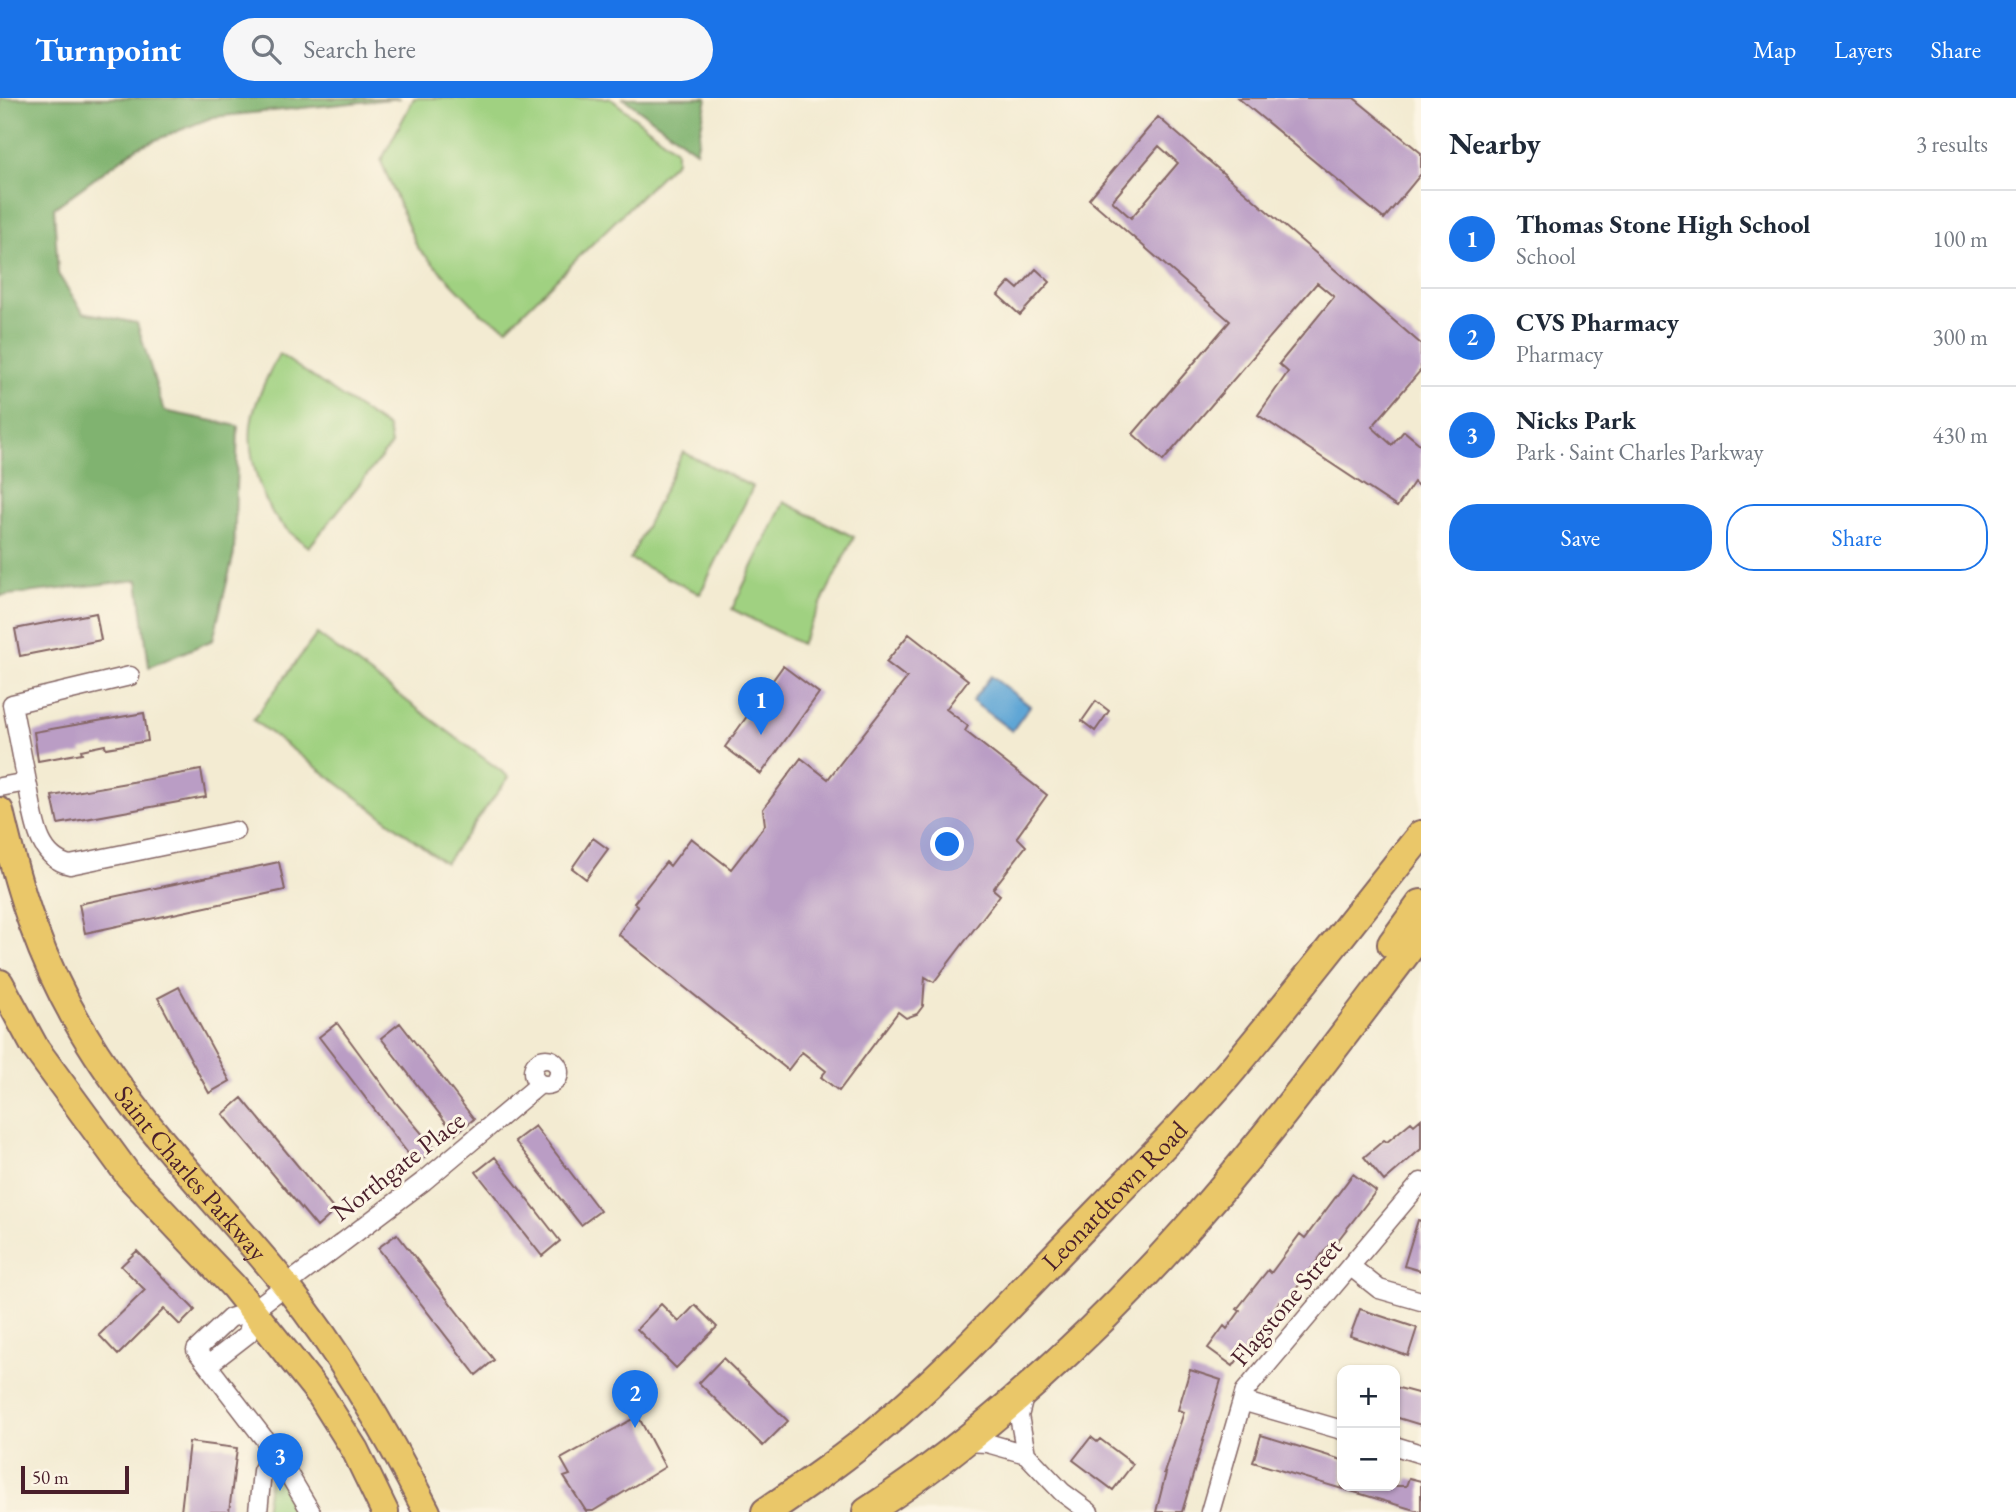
<!DOCTYPE html>
<meta charset="utf-8">
<style>
body{margin:0;font-family:"EB Garamond",serif;background:#f6f6f7;color:#1f2937}
.controls{position:absolute;right:21px;bottom:21px;display:grid;overflow:hidden;border-radius:14px;box-shadow:0 2px 5px #0004}
.controls button{width:63px;height:63px;display:grid;place-items:center;padding:0;border:0;border-bottom:2px solid #e0e1e3;background:#fff;color:#1f2937;font:35px sans-serif}
.scale{position:absolute;left:21px;bottom:18px;width:108px;box-sizing:border-box;padding-left:7px;border:4px solid #4a1f2b;border-top:0;font-size:19px;line-height:24px;white-space:nowrap;color:#4a1f2b;-webkit-text-stroke:5px #fcf5e5;paint-order:stroke}
.you{position:absolute;left:948px;top:747px;width:24px;height:24px;margin:-18px;border:5px solid #fff;border-radius:50%;background:#1a73e8;box-shadow:0 0 0 10px #1a73e833}
.badge{display:grid;place-items:center;width:46px;height:46px;border-radius:50%;background:#1a73e8;color:#fff;font-size:23px;font-weight:700}
.pin{position:absolute;translate:-50% -58px;filter:drop-shadow(0 2px 4px #0008)}
.pin::after{content:'';position:absolute;top:37px;width:24px;height:21px;background:inherit;clip-path:polygon(0 0,100% 0,50% 100%)}
.list{margin:0;padding:0;list-style:none}
h2{display:flex;justify-content:space-between;align-items:center;height:91px;margin:0;padding:0 28px;font-size:30px}
h2 small{font-size:23px;font-weight:400;color:#747a83}
.list li{display:grid;grid-template-columns:46px 1fr auto;gap:21px;align-items:center;box-sizing:border-box;height:98px;padding:0 28px;border-top:2px solid #e0e1e3}
.list b{display:block;font-size:26px;white-space:nowrap}
.list p{margin:0;font-size:23px;white-space:nowrap;color:#747a83}
.list em{font-size:23px;font-style:normal;color:#747a83}
.actions{display:flex;gap:14px;padding:21px 28px}
.actions a{flex:1;padding:16px 0;border:2px solid #1a73e8;border-radius:28px;text-align:center;font-size:24px;color:#1a73e8}
.actions .main{background:#1a73e8;color:#fff}
.icon{flex:none;width:38px;height:38px;fill:none;stroke:currentColor;stroke-width:2;stroke-linecap:round;stroke-linejoin:round}
.map{position:relative;flex:none;width:1421px;height:1414px;overflow:hidden}
header{display:flex;align-items:center;gap:42px;box-sizing:border-box;height:98px;padding:0 35px;background:#1a73e8;color:#fff}
header strong{font-size:33px}
nav{display:flex;gap:38px;margin-inline-start:auto;font-size:24px}
.search{width:490px;height:63px;background:#f6f6f7;display:flex;align-items:center;gap:18px;box-sizing:border-box;padding:0 24px;border-radius:38px;color:#747a83;font-size:26px}
main{display:flex}
aside{flex:1;background:#fff}
.map>svg:first-child{display:block}
</style>
<header>
<strong>Turnpoint</strong>
<div class="search"><svg class="icon" aria-label="search" viewBox="0 0 24 24"><circle cx="10" cy="10" r="6"/><path d="M15 15l6 6"/></svg>Search here</div>
<nav><a>Map</a><a>Layers</a><a>Share</a></nav>
</header>
<main>
<div class="map">
<svg width="1421" height="1414" viewBox="0 0 1421 1414">
<rect width="100%" height="100%" fill="#fcf5e5"/>
<filter id="ink" filterUnits="userSpaceOnUse"><feTurbulence type="fractalNoise" baseFrequency=".0143" numOctaves="2"/><feDisplacementMap in="SourceGraphic" scale="14" xChannelSelector="R" yChannelSelector="G"/><feConvolveMatrix kernelMatrix="1 2 1 2 8 2 1 2 1" color-interpolation-filters="sRGB"/></filter>
<filter id="wash" filterUnits="userSpaceOnUse"><feTurbulence type="fractalNoise" baseFrequency=".00686" numOctaves="4" result="noise"/><feDisplacementMap in="SourceGraphic" scale="28" xChannelSelector="R" yChannelSelector="G"/><feGaussianBlur stdDeviation="1.57" result="paint"/><feColorMatrix in="noise" values="0 0 0 0 0 0 0 0 0 0 0 0 0 0 0 0 0 1.4 0 .05"/><feComposite in="paint" operator="in"/></filter>
<g filter="url(#wash)">
<rect width="100%" height="100%" fill="#f3ebd2"/>
<!-- green -->
<path fill="#a0d181" stroke="#757856" stroke-width="2" d="M414,0H610L676,52V63L507,230L481,215L417,149L381,63Z
M279,256L388,330L391,347L309,449C297,440 282,429 273,416C257,389 245,348 253,316C259,295 268,276 279,256Z
M683,354L753,389L700,496L630,461Z
M784,404L854,439L801,546L732,511Z
M317,536L509,679L445,765L253,622Z
M271,1370L282,1373L303,1414H265Z"/>
<!-- forest -->
<path fill="#80b36f" stroke="#65694d" stroke-width="2" d="M0,0H401L213,19L138,49L54,110L58,176L83,214L137,225L164,313L238,328L234,455L213,542L149,569L138,482L0,498Z
M623,0H707L696,53Z"/>
<!-- water -->
<path fill="#5ea6d5" stroke="#546280" stroke-width="2" d="M991,578L1030,608L1012,633L972,603Z"/>
<g id="blocks">
<!-- building -->
<path fill="#ba9dc5" fill-rule="evenodd" d="M1238,0H1354L1421,55V76L1384,121Z
M1158,19L1421,246V272L1372,329L1392,347L1404,333L1421,347V391L1414,384L1397,409L1258,317L1288,274L1279,266L1334,199L1317,185L1163,363L1133,336L1230,223L1089,101ZM1159,48L1178,65L1131,120L1112,103Z
M1036,171L1050,184L1020,217L998,197L1010,184L1018,191Z
M96,515L101,542L20,558L15,531Z
M909,536L968,582L946,611L968,628L965,633L1047,697L1017,739L1026,748L993,791L1000,797L934,884L925,879L923,908L917,916L906,920L898,914L839,993L821,979L826,973L802,954L788,972L618,836L638,808L634,805L666,764L670,768L691,740L731,771L765,727L763,711L801,660L828,681L907,580L886,564Z
M783,568L819,595L761,676L725,649Z
M1096,603L1109,613L1095,633L1082,623Z
M144,615L148,643L106,650L105,647L81,652L82,655L38,663L34,634Z
M201,672L206,699L58,726L52,698Z
M593,740L608,751L586,781L572,770Z
M279,764L285,792L85,835L79,806Z
M179,889L230,983L209,995L158,900Z
M337,925L392,1000L435,1051L416,1066L319,939Z
M400,925L474,1021L455,1036L381,940Z
M242,1000L335,1113L317,1129L223,1016Z
M1421,1021V1051L1384,1083L1364,1059L1384,1042L1387,1044L1411,1024L1414,1027Z
M535,1028L600,1113L581,1127L515,1043Z
M495,1059L560,1143L542,1158L476,1074Z
M1353,1076L1376,1093L1335,1146L1332,1143L1284,1207L1279,1204L1233,1268L1208,1250L1224,1228L1227,1231L1240,1213L1237,1211L1268,1172L1271,1175L1300,1136L1305,1140Z
M1418,1122L1421,1123V1173L1404,1168Z
M397,1136L494,1262L476,1277L378,1150Z
M137,1153L195,1212L180,1227L164,1211L118,1257L99,1237L145,1192L121,1168Z
M661,1206L679,1224L695,1207L717,1229L676,1270L637,1231Z
M1360,1211L1417,1230L1408,1258L1350,1238Z
M723,1260L788,1323L763,1348L699,1285Z
M1190,1272L1221,1282L1182,1414H1156L1166,1375H1164L1184,1314L1178,1312Z
M1395,1289L1421,1296V1327L1395,1319Z
M638,1318L665,1369L593,1413H586L564,1379L570,1377L561,1361Z
M1261,1337L1342,1362V1391L1253,1364Z
M1091,1339L1097,1344L1100,1341L1133,1366L1113,1392L1073,1362Z
M189,1344L237,1350L229,1414H181Z
M1409,1380L1421,1383V1414L1344,1391V1388H1406Z"/>
</g>
</g>
<g filter="url(#ink)">
<use href="#blocks" fill-opacity="0" stroke="#856665" stroke-width="2"/>
<g fill="none" stroke-linecap="round" stroke-linejoin="round">
<defs>
<path id="minor" d="M27,684L12,606L130,578
M0,689L27,684C34,714 34,759 70,767L235,733
M533 974a13 13 0 1 1 26 0a13 13 0 1 1-26 0Z
M1350,1168L1379,1191L1421,1203
M208,1267L248,1236L252,1213
M1242,1303L1342,1332
M964,1344L987,1345L1026,1356L1019,1318L1025,1295
M1395,1348L1421,1356
M1026,1356L1062,1394L1089,1414
M258,1414L262,1373L273,1352
M311,1414L279,1360L196,1252L230,1220L252,1213L424,1083L540,986
M1210,1414L1245,1293L1421,1084"/>
<g id="primary">
<path id="s1" d="M0,713C19,794 40,862 83,934C139,1029 220,1105 288,1190C343,1259 387,1335 427,1414"/>
<path d="M0,885L36,951L129,1078L233,1188L321,1298L355,1352L385,1414"/>
</g>
<g id="trunk">
<path d="M1392,846L1421,806"/>
<path id="s2" d="M766,1414C807,1386 848,1358 885,1326C963,1259 1031,1183 1102,1110C1147,1063 1194,1018 1236,967C1299,892 1359,814 1421,737"/>
<path d="M867,1414C982,1339 1093,1237 1184,1134C1269,1039 1344,936 1421,835"/>
</g>
</defs>
<!-- minor casing -->
<use href="#minor" stroke="#856665" stroke-width="21"/>
<!-- primary casing -->
<use href="#primary" stroke="#856665" stroke-width="30"/>
<!-- trunk casing -->
<use href="#trunk" stroke="#856665" stroke-width="32"/>
<!-- minor -->
<use href="#minor" stroke="#fff" stroke-width="18"/>
<!-- primary -->
<use href="#primary" stroke="#eac769" stroke-width="26"/>
<!-- trunk -->
<use href="#trunk" stroke="#eac769" stroke-width="28"/>
</g>
</g>
<g text-anchor="middle" stroke-width="6" stroke-linejoin="round" paint-order="stroke">
<!-- street labels -->
<g font-size="26" fill="#4a1f2b" stroke="#fcf5e5">
<text transform="translate(398 1068) rotate(-38)" y="9">Northgate Place</text>
<text dy="9" stroke="none"><textPath href="#s1" startOffset="415">Saint Charles Parkway</textPath></text>
<text dy="9" stroke="none"><textPath href="#s2" startOffset="472">Leonardtown Road</textPath></text>
<text transform="translate(1286 1204) rotate(-50)" y="9">Flagstone Street</text>
</g>
</g>
</svg>
<div class="controls">
<button>+</button>
<button>−</button>
</div>
<div class="scale">50 m</div>
<div class="you"></div>
<div class="pin badge" style="left:761px;top:637px">1</div>
<div class="pin badge" style="left:635px;top:1330px">2</div>
<div class="pin badge" style="left:280px;top:1393px">3</div>
</div>
<aside>
<h2>Nearby<small>3 results</small></h2>
<ul class="list">
<li><span class="badge">1</span><div><b>Thomas Stone High School</b><p>School</p></div><em>100 m</em></li>
<li><span class="badge">2</span><div><b>CVS Pharmacy</b><p>Pharmacy</p></div><em>300 m</em></li>
<li><span class="badge">3</span><div><b>Nicks Park</b><p>Park · Saint Charles Parkway</p></div><em>430 m</em></li>
</ul>
<div class="actions"><a class="main">Save</a><a>Share</a></div>
</aside>
</main>
